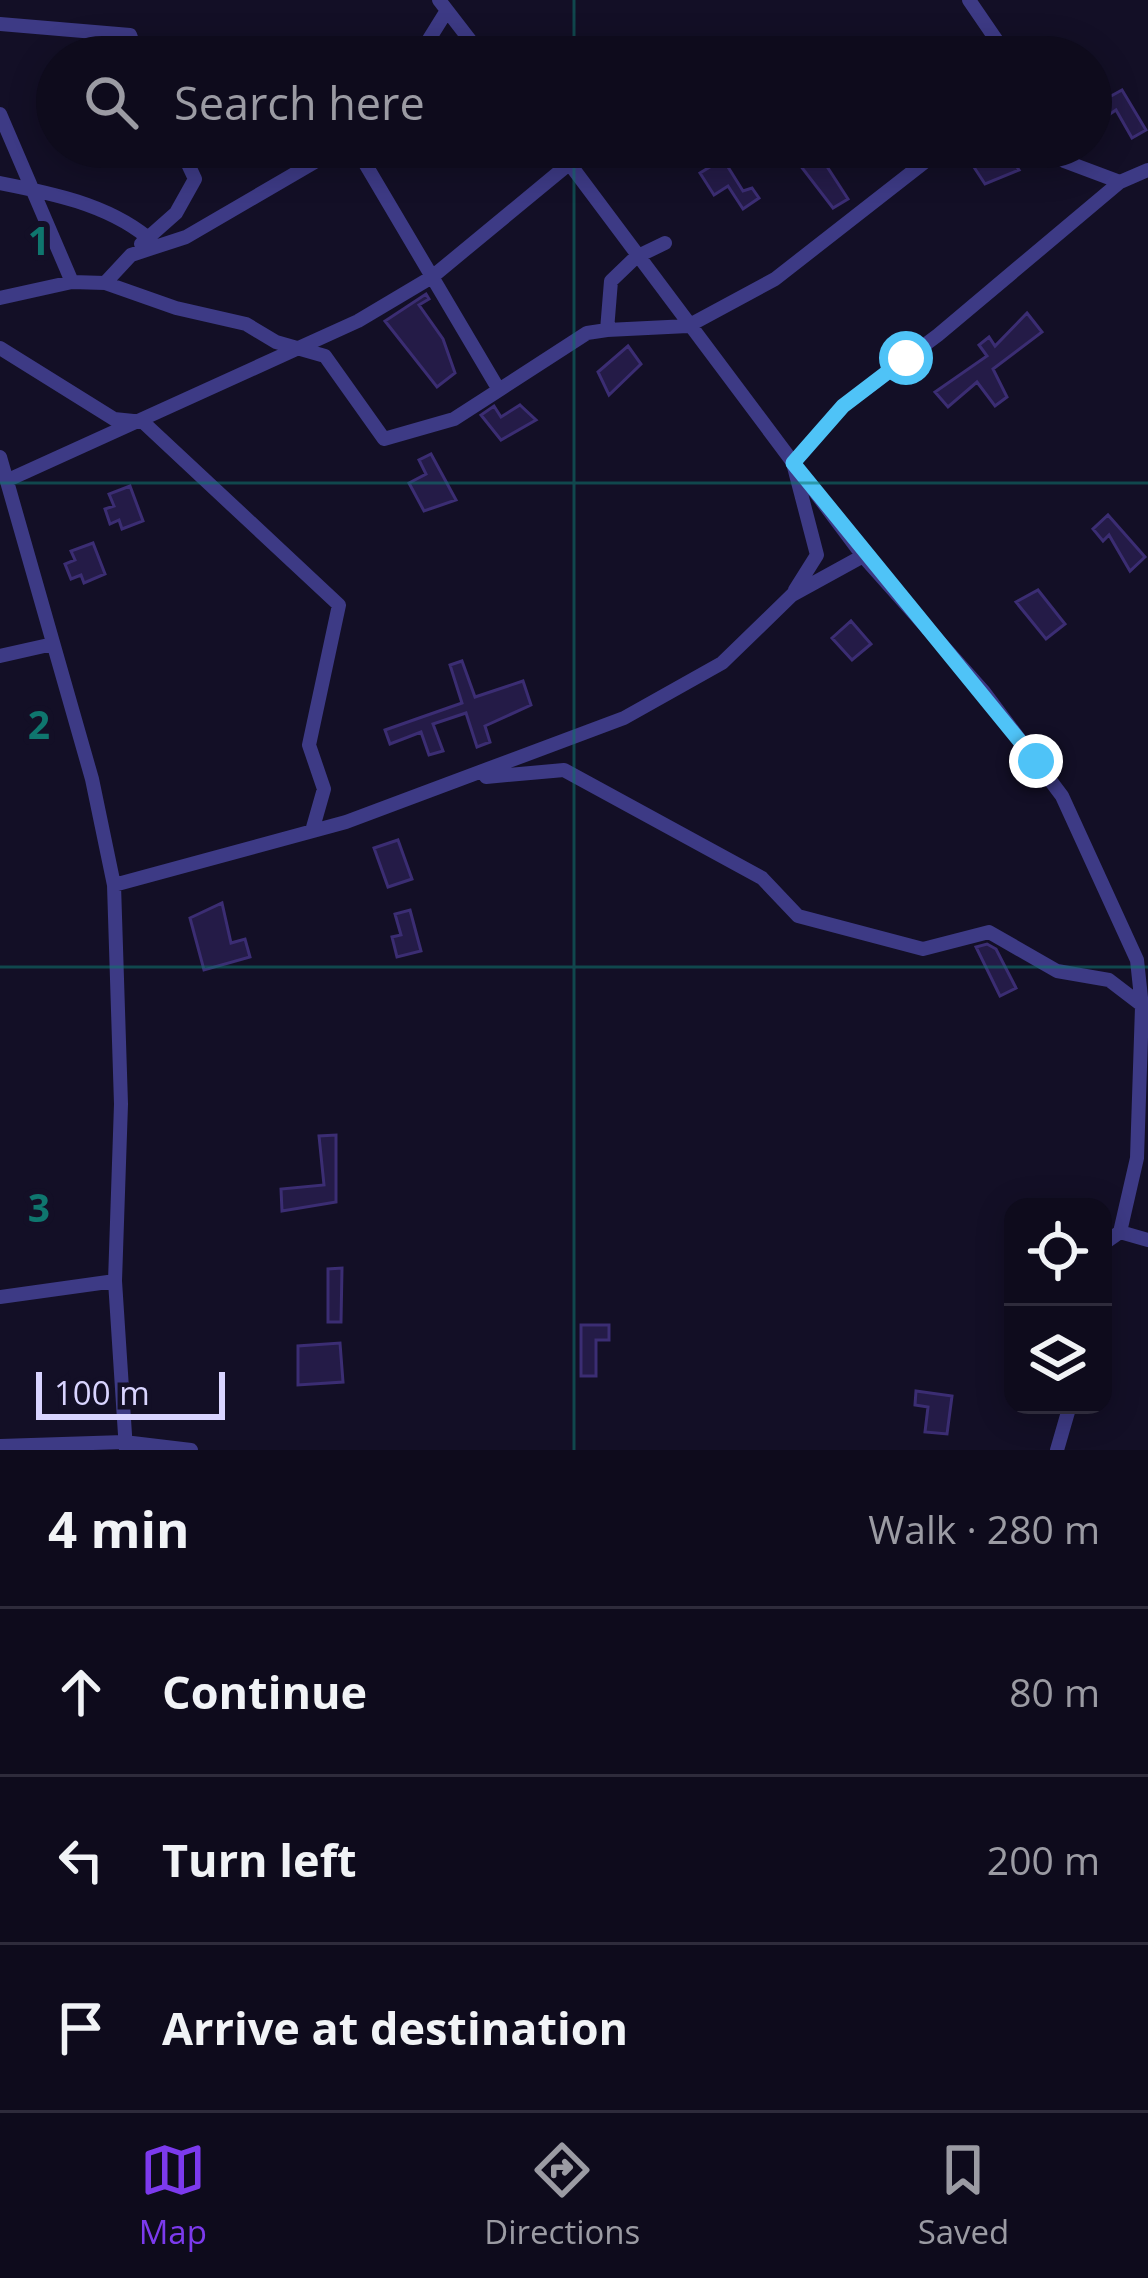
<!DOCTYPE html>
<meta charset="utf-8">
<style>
body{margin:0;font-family:"Open Sans",sans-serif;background:#171425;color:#f1f3f6}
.controls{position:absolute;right:36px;bottom:36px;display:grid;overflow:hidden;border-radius:24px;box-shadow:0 6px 30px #0003}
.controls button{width:108px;height:108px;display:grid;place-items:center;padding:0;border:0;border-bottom:3px solid #2e2b3b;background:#0e0b1c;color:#f1f3f6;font:60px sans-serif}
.scale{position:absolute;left:36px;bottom:30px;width:189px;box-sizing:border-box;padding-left:12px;border:6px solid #d9d4ff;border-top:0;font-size:33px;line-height:42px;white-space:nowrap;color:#d9d4ff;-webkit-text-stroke:9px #130f26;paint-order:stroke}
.stop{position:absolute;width:36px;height:36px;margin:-27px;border:9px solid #4fc3f7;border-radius:50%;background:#fff}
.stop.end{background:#4fc3f7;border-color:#fff;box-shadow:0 3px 12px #0008}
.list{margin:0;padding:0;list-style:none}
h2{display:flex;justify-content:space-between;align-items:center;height:156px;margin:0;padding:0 48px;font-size:51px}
h2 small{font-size:39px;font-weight:400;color:#9b9ba3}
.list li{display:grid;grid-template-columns:78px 1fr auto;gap:36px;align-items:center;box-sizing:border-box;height:168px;padding:0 48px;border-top:3px solid #2e2b3b}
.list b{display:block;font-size:45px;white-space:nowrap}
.list em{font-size:39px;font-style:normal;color:#9b9ba3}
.icon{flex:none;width:66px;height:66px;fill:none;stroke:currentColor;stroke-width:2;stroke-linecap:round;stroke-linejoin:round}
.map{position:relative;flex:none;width:1148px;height:1450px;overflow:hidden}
.search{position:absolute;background:#0e0b1c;box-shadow:0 6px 30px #0003;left:36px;right:36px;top:36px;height:132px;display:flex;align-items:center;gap:30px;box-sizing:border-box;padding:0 42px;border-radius:66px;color:#9b9ba3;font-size:45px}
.sheet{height:660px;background:#0e0b1c}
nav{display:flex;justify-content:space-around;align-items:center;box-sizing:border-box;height:168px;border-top:3px solid #2e2b3b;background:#0e0b1c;font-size:33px;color:#9b9ba3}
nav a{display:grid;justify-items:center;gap:6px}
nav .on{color:#7c3aed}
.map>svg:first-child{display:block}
</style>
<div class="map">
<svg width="1148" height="1450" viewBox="0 0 1148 1450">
<rect width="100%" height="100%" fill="#130f26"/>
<!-- building -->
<path fill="#241b47" stroke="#3b2d73" stroke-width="3" d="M1122,90L1146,130L1132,138L1116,110L1110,114L1102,101Z
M978,147H1003L1019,170L985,184L966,155Z
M815,148L848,199L833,208L796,160Z
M723,159L743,191L752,188L759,198L743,209L728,186L714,195L700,173Z
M426,294L429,299L419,305L443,339L455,373L437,387L385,321Z
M1027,313L1042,332L993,369L1007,397L995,406L977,382L948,407L935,392L987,356L979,345L989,337L995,346Z
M628,346L641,364L609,395L598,372Z
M520,405L536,420L501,440L481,415L494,406L501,417Z
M431,454L456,500L424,511L409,483L426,474L419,460Z
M130,486L143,521L122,529L119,520L110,524L105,509L114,506L109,494Z
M1108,515L1145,557L1130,571L1109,535L1103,541L1093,529Z
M93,543L105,574L84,583L81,575L71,579L65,564L75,560L71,551Z
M1038,590L1065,624L1046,639L1016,602Z
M851,621L871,644L852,660L832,638Z
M462,661L475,697L523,681L531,705L485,726L490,742L477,747L466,713L433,724L443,751L429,755L421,732L390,744L385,730L462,703L450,665Z
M398,840L412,879L388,887L374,848Z
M222,903L231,943L245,939L250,957L204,970L190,918Z
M410,910L421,951L397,957L392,937L401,935L395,914Z
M987,944L996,949L1016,988L1000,996L976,947Z
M336,1135V1202L282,1211L281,1189L324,1185L319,1136Z
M342,1268L341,1322H328V1269Z
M581,1325H609V1340H596V1376H581Z
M340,1343L343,1382L298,1385V1346Z
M916,1391L952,1396L947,1434L925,1432L928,1407L915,1405Z"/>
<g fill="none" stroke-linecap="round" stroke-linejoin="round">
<!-- minor -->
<path stroke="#3d3a85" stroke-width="14" d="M439,0L483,57
M969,0L1008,57
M0,24L130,35L138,57
M418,57L446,12
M0,114L72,282
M557,147L863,556L984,692L1062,796L1137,960L1142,1007L1137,1158L1120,1232L1103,1244
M1059,147L1064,161L1120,182
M0,183C51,193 106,204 147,237
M141,244L176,213L195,179L180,147
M0,298L72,282L105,283L176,308L246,324L276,342L325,356L384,439L454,419L499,390L363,160L332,152L186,237L131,255L105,283
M607,330L688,326L775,279L944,147
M0,348L114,419L143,422L339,605L309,745L324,789L312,831
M499,390L587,333L607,330L611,281L636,257L665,243
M0,457L92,779L114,885L121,1104L115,1281L126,1450
M8,480L358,321L432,277L570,163
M795,590L817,555L793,463L843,406L938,335L1120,182L1148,170
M0,656L53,644
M486,777L564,770L762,878L798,916L923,949L989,932L1057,971L1109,980L1143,1006
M114,885L346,822L624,718L722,663L792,595L863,556
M1120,1232L1148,1240
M0,1297L115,1281
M0,1446L124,1442L191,1450
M1057,1450L1070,1405"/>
</g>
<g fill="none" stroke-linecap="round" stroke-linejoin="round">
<!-- route -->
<path stroke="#4fc3f7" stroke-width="15" d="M906,358L843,406L793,463L1036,761"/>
</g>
<!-- grid -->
<path fill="none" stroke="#0f766e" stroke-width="3" stroke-opacity="0.55" d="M574,0V57M574,147V1450M0,483H1148M0,967H1148"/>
<g font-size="39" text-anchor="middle" font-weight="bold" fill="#0f766e" stroke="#130f26" stroke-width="12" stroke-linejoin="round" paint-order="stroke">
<text x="39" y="255">1</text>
<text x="39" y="739">2</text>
<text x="39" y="1222">3</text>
</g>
</svg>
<div class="controls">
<button><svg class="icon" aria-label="locate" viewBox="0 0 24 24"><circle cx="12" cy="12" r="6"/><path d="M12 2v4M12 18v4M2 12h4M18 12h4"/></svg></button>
<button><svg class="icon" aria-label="layers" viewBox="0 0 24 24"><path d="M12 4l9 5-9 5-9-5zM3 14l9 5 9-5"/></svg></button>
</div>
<div class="scale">100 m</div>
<div class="stop" style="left:906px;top:358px"></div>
<div class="stop end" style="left:1036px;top:761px"></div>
<div class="search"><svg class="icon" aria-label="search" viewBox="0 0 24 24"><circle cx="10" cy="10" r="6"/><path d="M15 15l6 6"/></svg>Search here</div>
</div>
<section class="sheet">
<h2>4 min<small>Walk · 280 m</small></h2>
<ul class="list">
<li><svg class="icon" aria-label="ahead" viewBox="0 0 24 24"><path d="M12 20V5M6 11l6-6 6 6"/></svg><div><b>Continue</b></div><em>80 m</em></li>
<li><svg class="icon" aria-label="left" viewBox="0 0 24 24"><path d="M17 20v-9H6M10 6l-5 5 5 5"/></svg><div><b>Turn left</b></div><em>200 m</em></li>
<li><svg class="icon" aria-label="arrive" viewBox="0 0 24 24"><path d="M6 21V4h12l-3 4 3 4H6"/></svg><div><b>Arrive at destination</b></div></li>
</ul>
</section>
<nav>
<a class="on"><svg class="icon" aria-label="map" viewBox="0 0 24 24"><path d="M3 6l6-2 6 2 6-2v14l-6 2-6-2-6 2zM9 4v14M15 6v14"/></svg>Map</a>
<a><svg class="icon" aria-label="directions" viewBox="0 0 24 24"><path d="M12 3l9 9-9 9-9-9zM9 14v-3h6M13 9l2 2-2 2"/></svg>Directions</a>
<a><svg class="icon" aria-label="saved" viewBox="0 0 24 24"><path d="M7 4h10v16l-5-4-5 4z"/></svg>Saved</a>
</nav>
